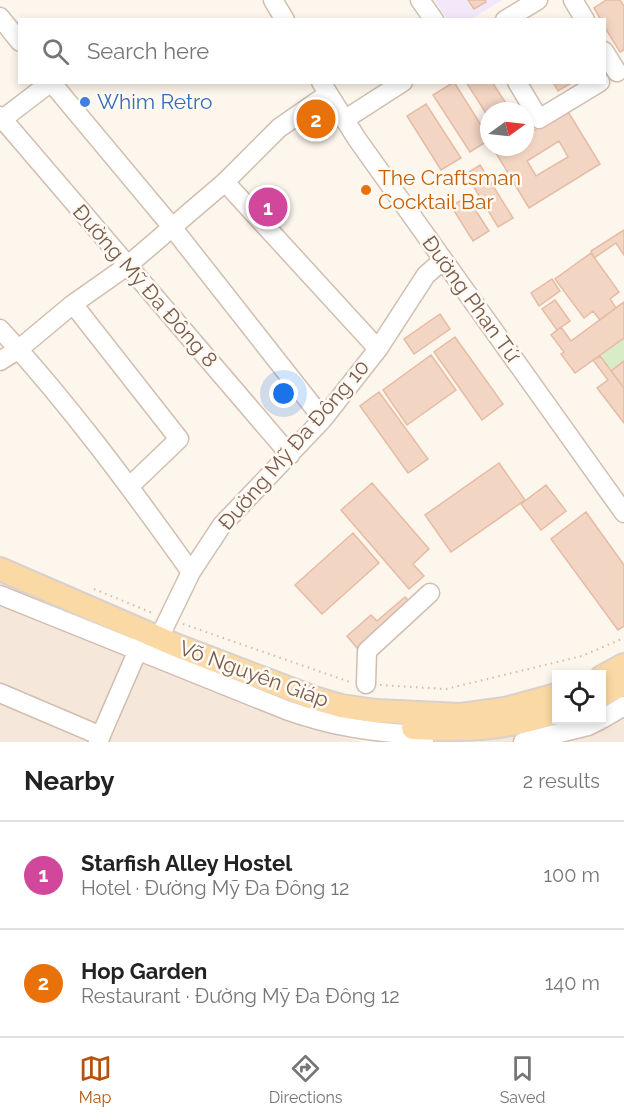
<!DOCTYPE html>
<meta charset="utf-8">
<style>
body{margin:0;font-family:Raleway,sans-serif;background:#f6f6f6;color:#222}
.controls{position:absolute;right:18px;bottom:18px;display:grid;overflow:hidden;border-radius:0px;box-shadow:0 3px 9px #0003}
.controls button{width:54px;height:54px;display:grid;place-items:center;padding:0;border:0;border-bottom:2px solid #e0e0e0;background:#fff;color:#222;font:30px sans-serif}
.compass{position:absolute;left:480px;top:102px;width:54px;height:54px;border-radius:50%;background:#fff;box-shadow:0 3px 9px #0003;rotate:75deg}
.you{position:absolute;left:284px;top:394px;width:21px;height:21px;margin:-15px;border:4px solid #fff;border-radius:50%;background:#1a73e8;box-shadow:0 0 0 9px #1a73e833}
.badge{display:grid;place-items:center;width:39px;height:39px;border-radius:50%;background:#b45309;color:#fff;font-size:20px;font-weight:700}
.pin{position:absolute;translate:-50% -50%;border:3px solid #fff;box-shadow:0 2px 6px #0006}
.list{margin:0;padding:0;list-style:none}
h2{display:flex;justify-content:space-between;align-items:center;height:78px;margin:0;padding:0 24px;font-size:26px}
h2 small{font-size:20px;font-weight:400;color:#767676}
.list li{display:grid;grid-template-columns:39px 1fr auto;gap:18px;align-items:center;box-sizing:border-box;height:108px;padding:0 24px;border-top:2px solid #e0e0e0}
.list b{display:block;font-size:22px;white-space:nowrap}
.list p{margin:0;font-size:20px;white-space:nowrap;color:#767676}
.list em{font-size:20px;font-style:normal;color:#767676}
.icon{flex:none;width:33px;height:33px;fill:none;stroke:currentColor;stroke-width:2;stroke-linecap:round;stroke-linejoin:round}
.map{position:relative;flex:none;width:624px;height:742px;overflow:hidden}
.search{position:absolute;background:#fff;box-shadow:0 3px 9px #0003;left:18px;right:18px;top:18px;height:66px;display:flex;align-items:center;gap:15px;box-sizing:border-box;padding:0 21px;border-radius:0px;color:#767676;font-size:22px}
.sheet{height:294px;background:#fff}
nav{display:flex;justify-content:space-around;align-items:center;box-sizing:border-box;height:84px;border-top:2px solid #e0e0e0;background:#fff;font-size:16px;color:#767676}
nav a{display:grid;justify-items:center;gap:3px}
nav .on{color:#b45309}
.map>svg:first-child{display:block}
</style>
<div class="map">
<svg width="624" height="742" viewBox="0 0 624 742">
<rect width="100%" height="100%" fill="#fdf6ec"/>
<!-- residential -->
<path fill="#f5e8da" d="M0,604L118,649L305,728L363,742H0Z
M624,688V742H449L556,720H602V698Z"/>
<!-- education -->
<path fill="#f3e8fa" d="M434,0H502L470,20L447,19Z"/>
<!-- green -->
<path fill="#d8ecc9" d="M624,338V361L611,371L600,356Z"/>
<!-- building -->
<path fill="#f3d5c3" stroke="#e6bba3" stroke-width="1.5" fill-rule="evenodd" d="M468,0H485L486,2L474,9Z
M606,0H620L624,6V50L620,52L604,26V20H601L594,8Z
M454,82L489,138V140L470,152L433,95Z
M466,82H492L511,111H489V118Z
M553,82H573L558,91Z
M426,104L461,158L441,170L407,116Z
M567,110L600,164L529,208L496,153L506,147H525V136ZM559,141L568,157L536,176L527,161Z
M480,165L513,218L498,227L466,174Z
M467,197L489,231L473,241L451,206Z
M624,230V255L616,243L594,258L591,251Z
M591,253L619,292L610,299L616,308L600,320L593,311L584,318L555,279Z
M552,279L560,291L539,306L531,293Z
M555,300L570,321L557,330L542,309Z
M624,302V338L575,373L561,354L564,352L551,335L561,327L571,341Z
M440,314L450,329L414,354L404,339Z
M455,337L503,404L482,420L434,352Z
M431,355L456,390L407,425L383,390Z
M600,356L624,388V423L597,388L608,380L593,360Z
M624,361V388L611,371Z
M379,392L428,459L408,473L360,406Z
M499,463L525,500L451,552L425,515Z
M372,483L429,549L413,564L424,576L409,589L341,510Z
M546,485L566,511L541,530L521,504Z
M586,512L624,565V626L618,630L551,539Z
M353,533L379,563L322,614L295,585Z
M405,597L414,606L380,628L357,648L347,636L371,615L377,621Z"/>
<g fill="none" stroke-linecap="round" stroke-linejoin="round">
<defs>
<path id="minor" d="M273,0L285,20
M420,0L434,20
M573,0L585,20
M0,17L20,42
M505,20L538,0
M604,51L617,72
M51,82L172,227L323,419
M321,82L357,139L624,513
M517,82L539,119L600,82
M0,116L290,455
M344,120L403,82
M0,121L51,82
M225,182L378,349
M73,304L179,439L130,486
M0,329C70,405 131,488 191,572
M0,361L19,349L73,304L127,266L225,182L279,128L328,94
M0,595L286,710C334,727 370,732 420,735L424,742
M159,638L191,572L222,525L323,419L378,349L426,275L442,261
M366,684L367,651L430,593
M0,693L101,736
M602,719L624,706
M98,742L141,643
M523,742L588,726L600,720"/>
<path id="major" d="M0,569L175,645L314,698L341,706L376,711L461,715L505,709L556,695
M602,677L624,665
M602,695L624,683
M413,728C463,731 509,729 556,712"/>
</defs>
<!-- minor casing -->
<use href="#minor" stroke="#d1beb0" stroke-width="21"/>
<!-- major casing -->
<use href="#major" stroke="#dad1cd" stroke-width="26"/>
<!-- path -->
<path stroke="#d9b8a5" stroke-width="2" stroke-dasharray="1.5 4.5" stroke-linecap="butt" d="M94,589L155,614
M183,624L350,682
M380,685L446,689L582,656L624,638"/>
<!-- minor -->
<use href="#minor" stroke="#fff" stroke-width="18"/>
<!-- major -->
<use href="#major" stroke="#fbd9a5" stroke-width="22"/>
</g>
<!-- markers -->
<circle fill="#3f7fe0" stroke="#fffaf3" stroke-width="2" cx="85" cy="102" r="6"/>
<circle fill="#e8710a" stroke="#fffaf3" stroke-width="2" cx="366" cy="190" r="6"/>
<g text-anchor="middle" stroke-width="5" stroke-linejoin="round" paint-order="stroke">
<!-- shop labels -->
<g font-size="21" fill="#366cbe" stroke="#fffaf3" text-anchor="start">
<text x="97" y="109">Whim Retro</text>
</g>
<!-- food labels -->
<g font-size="21" fill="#c56008" stroke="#fffaf3" text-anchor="start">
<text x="378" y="185">The Craftsman<tspan x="378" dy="24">Cocktail Bar</tspan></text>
</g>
<!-- street labels -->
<g font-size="21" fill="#7a5c4d" stroke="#fffaf3">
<text transform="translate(145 286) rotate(49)" y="7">Đường Mỹ Đa Đông 8</text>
<text transform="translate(471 299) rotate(54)" y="7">Đường Phan Tứ</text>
<text transform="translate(294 445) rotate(-49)" y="7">Đường Mỹ Đa Đông 10</text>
<text transform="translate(254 674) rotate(20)" y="7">Võ Nguyên Giáp</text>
</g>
</g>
</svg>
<div class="controls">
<button><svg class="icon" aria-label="locate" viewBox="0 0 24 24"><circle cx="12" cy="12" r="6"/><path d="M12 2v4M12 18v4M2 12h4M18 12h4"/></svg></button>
</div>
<svg class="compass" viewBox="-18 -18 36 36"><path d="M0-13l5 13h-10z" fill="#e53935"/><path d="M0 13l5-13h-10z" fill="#767676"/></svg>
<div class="you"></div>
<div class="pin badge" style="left:268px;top:207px;background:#d1479c">1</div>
<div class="pin badge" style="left:316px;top:119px;background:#e8710a">2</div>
<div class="search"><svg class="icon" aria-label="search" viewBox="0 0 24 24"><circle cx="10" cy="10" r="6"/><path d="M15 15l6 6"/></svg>Search here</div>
</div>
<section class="sheet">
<h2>Nearby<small>2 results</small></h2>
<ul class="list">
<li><span class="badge" style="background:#d1479c">1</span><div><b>Starfish Alley Hostel</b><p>Hotel · Đường Mỹ Đa Đông 12</p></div><em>100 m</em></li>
<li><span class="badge" style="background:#e8710a">2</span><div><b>Hop Garden</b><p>Restaurant · Đường Mỹ Đa Đông 12</p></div><em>140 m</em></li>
</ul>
</section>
<nav>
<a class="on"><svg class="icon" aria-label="map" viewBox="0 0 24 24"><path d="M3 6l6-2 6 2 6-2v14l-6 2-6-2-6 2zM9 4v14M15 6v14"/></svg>Map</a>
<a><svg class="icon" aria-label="directions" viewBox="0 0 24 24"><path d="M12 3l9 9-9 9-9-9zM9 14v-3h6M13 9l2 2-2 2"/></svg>Directions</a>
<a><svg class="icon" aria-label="saved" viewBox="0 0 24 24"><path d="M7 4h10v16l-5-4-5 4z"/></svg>Saved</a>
</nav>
